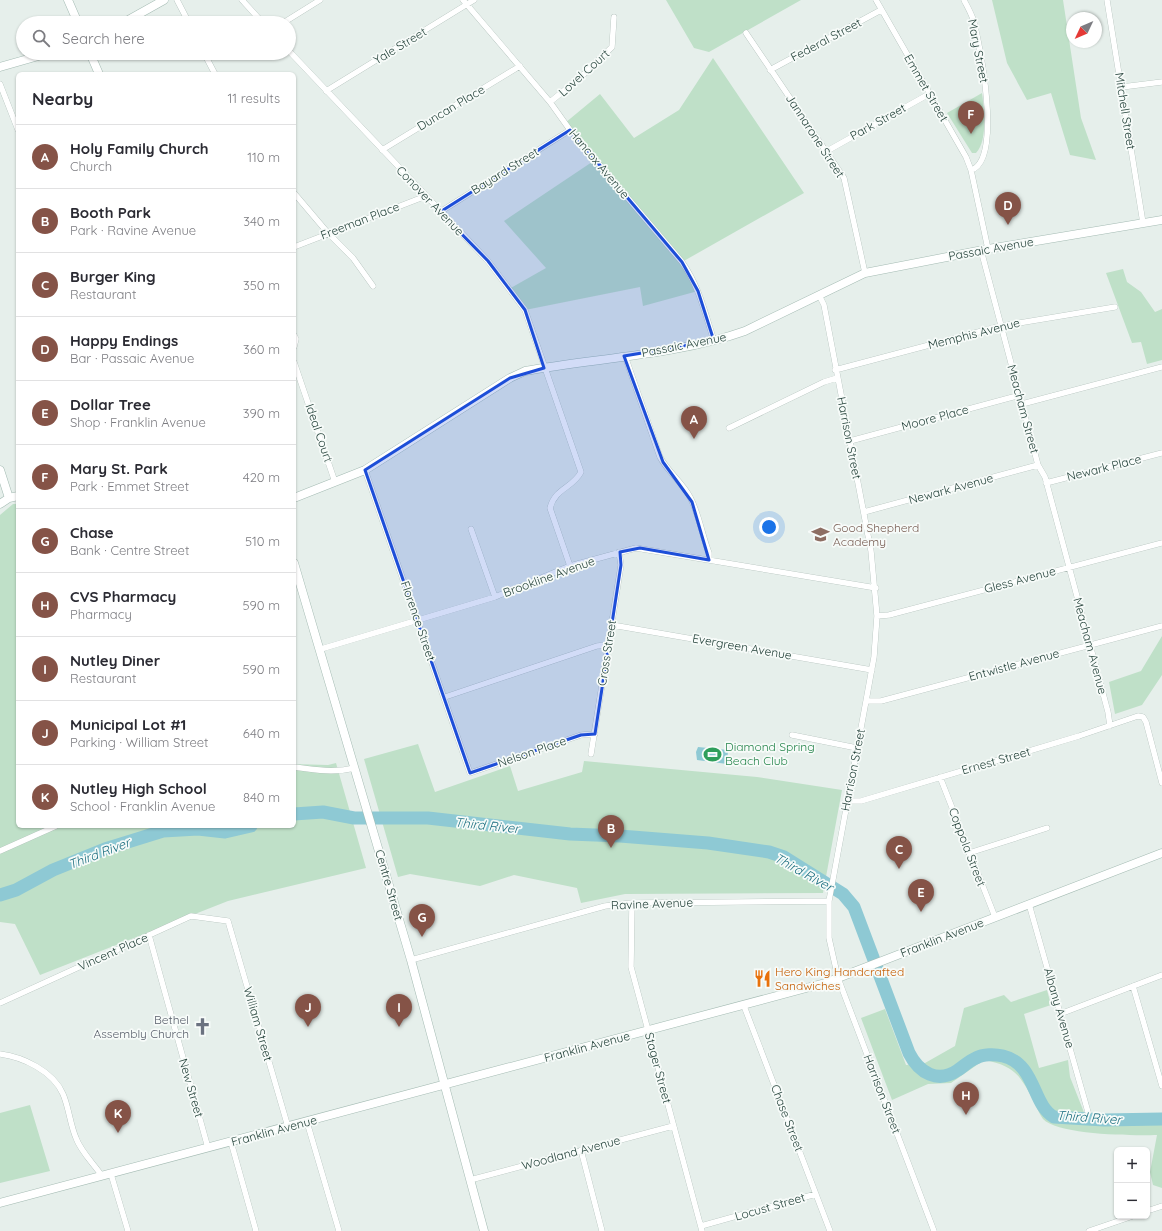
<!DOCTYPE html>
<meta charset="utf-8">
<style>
body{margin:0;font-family:Quicksand,sans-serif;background:#f7f7f7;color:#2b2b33}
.controls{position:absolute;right:12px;bottom:12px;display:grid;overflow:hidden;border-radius:6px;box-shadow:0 1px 3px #0004}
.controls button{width:36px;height:36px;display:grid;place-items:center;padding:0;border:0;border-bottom:1px solid #e1e1e2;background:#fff;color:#2b2b33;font:20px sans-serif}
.compass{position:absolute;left:1066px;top:12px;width:36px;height:36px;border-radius:50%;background:#fff;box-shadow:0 1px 3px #0004;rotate:226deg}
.you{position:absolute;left:769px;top:527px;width:14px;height:14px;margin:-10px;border:3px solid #fff;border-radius:50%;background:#1a73e8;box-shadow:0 0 0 6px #1a73e833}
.badge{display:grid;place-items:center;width:26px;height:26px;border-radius:50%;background:#855347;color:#fff;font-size:13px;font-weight:700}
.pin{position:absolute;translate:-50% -33px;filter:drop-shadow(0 1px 2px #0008)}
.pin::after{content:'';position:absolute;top:21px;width:14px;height:12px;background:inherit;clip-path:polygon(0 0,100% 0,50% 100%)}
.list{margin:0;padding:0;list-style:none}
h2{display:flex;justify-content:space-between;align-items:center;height:52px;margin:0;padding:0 16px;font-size:17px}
h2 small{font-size:13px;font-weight:400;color:#7c7c81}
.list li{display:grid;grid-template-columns:26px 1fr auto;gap:12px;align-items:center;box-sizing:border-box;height:64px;padding:0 16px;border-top:1px solid #e1e1e2}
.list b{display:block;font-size:15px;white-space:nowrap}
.list p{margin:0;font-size:13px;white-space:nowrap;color:#7c7c81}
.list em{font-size:13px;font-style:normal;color:#7c7c81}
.icon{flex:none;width:22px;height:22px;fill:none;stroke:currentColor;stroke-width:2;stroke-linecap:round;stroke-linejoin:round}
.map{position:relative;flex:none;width:1162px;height:1231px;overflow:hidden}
.search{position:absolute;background:#fff;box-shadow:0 1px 3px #0004;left:16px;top:16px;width:280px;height:44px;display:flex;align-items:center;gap:10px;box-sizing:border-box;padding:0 14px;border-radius:22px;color:#7c7c81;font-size:15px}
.panel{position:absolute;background:#fff;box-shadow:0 1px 3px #0004;left:16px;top:72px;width:280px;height:756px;border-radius:6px}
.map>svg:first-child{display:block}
</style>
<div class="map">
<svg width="1162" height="1231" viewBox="0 0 1162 1231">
<rect width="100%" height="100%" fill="#e6efeb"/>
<!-- green -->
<path fill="#bfe0c8" d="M666,0H801L709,52L694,48Z
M992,0H1063L1081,118L1096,160L1070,155L1051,93L1027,100L1007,63Z
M713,58L804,193L682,262L698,291L643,306L640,287L525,310L509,289L546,268L504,221L595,160L565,123L600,94L634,138L679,110Z
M982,93C984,108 988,141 976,153H972L947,113Z
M1123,269L1127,282L1141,292L1155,312L1162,309V360L1147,364L1141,342L1132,343L1106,273Z
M13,504H18V826H294V764L328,765L336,763L366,868L228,901L40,975L15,924L0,922V515Z
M1162,636V675L1142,705L1115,714L1109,682L1141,671Z
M418,744L435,792L510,766L518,791L582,772L584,761L757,777L842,790L823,893L625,894L581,903L577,888L514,875L480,886L410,874L398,877L364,759Z
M1047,990L1051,1005L1024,1014L1039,1068L1068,1060L1070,1077L1087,1120L1162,1119V1188L1153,1185L1150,1172L1157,1135C1135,1136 1058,1135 1043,1119C1040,1115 1037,1108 1035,1103C1020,1076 1016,1066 984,1060L951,1083L928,1084L892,1100L861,1018L885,1009L906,1065L925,1063L955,1046L964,1008L1004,995L1011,1002Z
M30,1105L50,1171L0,1183V1113Z"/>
<!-- water -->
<path fill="#8ec9d4" d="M698,747L728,750L727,764L697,760L696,752Z"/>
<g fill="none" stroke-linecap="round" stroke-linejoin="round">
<!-- river -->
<path stroke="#8ec9d4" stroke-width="13" d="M294,814L323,812L354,818H428L570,834L620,836L708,843L769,852L784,857L843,894L854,907L909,1053C919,1073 938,1084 958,1070C964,1066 969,1061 976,1058C983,1054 995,1054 1003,1056C1036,1064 1032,1105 1054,1117L1104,1120L1162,1119
M0,895L16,890L53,870L105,849L163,831L198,829L225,832L251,826"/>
<defs>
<path id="street" d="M177,0L189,23
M242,0L263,23
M463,0L550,102L570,130L682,262C699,286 705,313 714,341
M876,0L966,157L971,170L988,249
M964,0C967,6 971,13 973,19C980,43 1003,161 971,170
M1107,0L1143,223
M283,23L320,0
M746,33L844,178L865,273
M289,51L488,261L525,310L581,472C573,488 555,488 550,508L570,566
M204,53L215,74
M770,70L881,10
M0,84L18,130
M1122,87L1162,82
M326,91L474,0
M550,102L582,76L612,47L614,17
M382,150L520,66
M827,151L929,94
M294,193L328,233L353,258L373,286
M440,212L570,130
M294,247L426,196
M981,250L1038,465L1045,477L1108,712L1110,726
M819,295L824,305L871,551L877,616L874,657L866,701L829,901V938L838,978L934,1231
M294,335L296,339L294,347
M625,356L660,457C668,472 682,482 690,497C699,514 702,535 709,553V560
M294,362L335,482
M835,370L1001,326L1115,307
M1022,404L1162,367
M729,428L824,382L837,378
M850,441L1020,395
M365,470L470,773L581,735L595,734
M1046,483L1162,453
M864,512L1038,465
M471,529L495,597
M877,616L889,615L1162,543
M612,625L872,670
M321,649L495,597L570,566L636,548L876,588
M445,697L597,646L609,645
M866,701H881L1162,626
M792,735L857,748
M591,754L621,565L619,552
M294,767C315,770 334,773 355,768
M940,777L995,917
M847,801H861L1079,736L1138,716L1143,717L1146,722L1162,783
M0,851L56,826
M969,853L1047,828
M632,903L631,967L702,1231
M1029,904L1088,1112
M149,935L208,1148
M411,960L605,906L632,903L829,901
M1133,986L1162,1086
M0,1003L191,916L228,921L288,1127
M744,1006L830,1231
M1060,1014L1162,975
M0,1054C23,1057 53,1071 63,1094C69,1108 70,1124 76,1138C81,1152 94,1164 102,1176
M307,1122L339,1231
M231,1142L256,1231
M581,1150L602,1231
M111,1174L128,1231
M470,1180L673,1126
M1147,1211L1162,1206
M701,1226L816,1194
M1089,1231L1133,1216"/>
<path id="secondary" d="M68,0L78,23
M123,23L164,0
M90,53L99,74
M0,67L49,53
M0,470L9,498
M294,498L365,470L510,378L525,371C596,358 678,355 745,331L865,273L988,249L1162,220
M0,504L9,498L18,496
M294,563L411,960L484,1231
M0,1203L825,983L1162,853"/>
</defs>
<!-- street casing -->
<use href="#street" stroke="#a8b8b2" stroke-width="6"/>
<!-- secondary casing -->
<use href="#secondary" stroke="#a4bbb3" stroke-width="9"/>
<!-- street -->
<use href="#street" stroke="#fff" stroke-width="5.5"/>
<!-- secondary -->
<use href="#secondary" stroke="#fff" stroke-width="8"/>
</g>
<!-- marked area -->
<path fill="#1d4ed8" fill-opacity="0.2" stroke="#1d4ed8" stroke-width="3" stroke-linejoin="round" d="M570,130L682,262L698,291L714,341L624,356L663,462L692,502L709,560L640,548L620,552L621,565L595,734L581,735L470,773L365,470L510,378L544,368L525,310L488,261L440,212Z"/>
<!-- icons -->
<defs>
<symbol id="school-bare" viewBox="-9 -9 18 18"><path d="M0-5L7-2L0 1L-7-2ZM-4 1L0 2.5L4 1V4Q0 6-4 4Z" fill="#8d6e63" stroke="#f7fbf9" stroke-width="2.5" paint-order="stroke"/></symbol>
<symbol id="stadium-bare" viewBox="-9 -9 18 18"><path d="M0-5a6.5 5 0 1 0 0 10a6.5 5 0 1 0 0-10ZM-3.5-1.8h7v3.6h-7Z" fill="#2e9e5b" stroke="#f7fbf9" stroke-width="2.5" paint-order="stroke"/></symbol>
<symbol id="restaurant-bare" viewBox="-9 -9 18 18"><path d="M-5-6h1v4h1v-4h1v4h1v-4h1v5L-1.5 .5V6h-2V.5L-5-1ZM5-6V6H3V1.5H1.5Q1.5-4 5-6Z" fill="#e8710a" stroke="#f7fbf9" stroke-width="2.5" paint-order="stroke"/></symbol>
<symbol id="church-bare" viewBox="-9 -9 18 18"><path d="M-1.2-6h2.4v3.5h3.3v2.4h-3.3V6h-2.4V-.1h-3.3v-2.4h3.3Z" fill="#6b7280" stroke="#f7fbf9" stroke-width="2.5" paint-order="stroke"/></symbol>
</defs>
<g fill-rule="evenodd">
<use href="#school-bare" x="808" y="522" width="25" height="25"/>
<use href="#stadium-bare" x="700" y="742" width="25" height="25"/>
<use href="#restaurant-bare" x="750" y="966" width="25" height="25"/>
<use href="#church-bare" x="190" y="1014" width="25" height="25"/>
</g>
<g text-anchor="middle" stroke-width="3.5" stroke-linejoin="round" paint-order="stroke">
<!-- street labels -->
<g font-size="12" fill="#24423a" stroke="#f7fbf9">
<text transform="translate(826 40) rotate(-28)" y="4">Federal Street</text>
<text transform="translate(400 46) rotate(-31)" y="4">Yale Street</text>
<text transform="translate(978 51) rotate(79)" y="4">Mary Street</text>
<text transform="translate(584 73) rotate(-42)" y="4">Lovel Court</text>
<text transform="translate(926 88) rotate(60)" y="4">Emmet Street</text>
<text transform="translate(451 108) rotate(-31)" y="4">Duncan Place</text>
<text transform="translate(1125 111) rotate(81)" y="4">Mitchell Street</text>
<text transform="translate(878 122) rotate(-29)" y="4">Park Street</text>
<text transform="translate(815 136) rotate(57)" y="4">Jannarone Street</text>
<text transform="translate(599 164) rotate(50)" y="4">Hancox Avenue</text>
<text transform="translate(505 171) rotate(-32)" y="4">Bayard Street</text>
<text transform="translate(430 201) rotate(46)" y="4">Conover Avenue</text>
<text transform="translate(360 221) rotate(-21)" y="4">Freeman Place</text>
<text transform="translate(991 249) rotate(-10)" y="4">Passaic Avenue</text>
<text transform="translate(974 334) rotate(-14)" y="4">Memphis Avenue</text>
<text transform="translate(684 345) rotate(-11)" y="4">Passaic Avenue</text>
<text transform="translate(1023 409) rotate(75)" y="4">Meacham Street</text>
<text transform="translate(935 418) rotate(-15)" y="4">Moore Place</text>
<text transform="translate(319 433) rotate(71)" y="4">Ideal Court</text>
<text transform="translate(849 438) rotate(79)" y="4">Harrison Street</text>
<text transform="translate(1104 468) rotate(-14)" y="4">Newark Place</text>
<text transform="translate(951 489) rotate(-15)" y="4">Newark Avenue</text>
<text transform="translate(549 577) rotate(-20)" y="4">Brookline Avenue</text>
<text transform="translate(1020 580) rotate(-15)" y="4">Gless Avenue</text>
<text transform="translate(418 621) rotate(71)" y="4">Florence Street</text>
<text transform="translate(1090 646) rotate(75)" y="4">Meacham Avenue</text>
<text transform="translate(742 647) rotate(10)" y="4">Evergreen Avenue</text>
<text transform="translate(607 653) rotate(-81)" y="4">Cross Street</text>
<text transform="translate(1014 665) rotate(-15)" y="4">Entwistle Avenue</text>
<text transform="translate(532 752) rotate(-19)" y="4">Nelson Place</text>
<text transform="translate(996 761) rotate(-16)" y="4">Ernest Street</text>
<text transform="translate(853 770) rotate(-79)" y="4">Harrison Street</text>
<text transform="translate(967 847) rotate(69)" y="4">Coppola Street</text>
<text transform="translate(389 885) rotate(74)" y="4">Centre Street</text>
<text transform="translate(652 904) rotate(-2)" y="4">Ravine Avenue</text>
<text transform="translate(942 938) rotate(-21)" y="4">Franklin Avenue</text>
<text transform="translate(113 952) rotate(-24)" y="4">Vincent Place</text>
<text transform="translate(1059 1008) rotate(74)" y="4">Albany Avenue</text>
<text transform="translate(258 1024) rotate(74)" y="4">William Street</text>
<text transform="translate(587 1047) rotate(-15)" y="4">Franklin Avenue</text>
<text transform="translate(658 1068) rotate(75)" y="4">Stager Street</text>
<text transform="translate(191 1088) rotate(74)" y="4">New Street</text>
<text transform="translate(882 1094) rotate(69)" y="4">Harrison Street</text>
<text transform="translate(787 1118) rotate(69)" y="4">Chase Street</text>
<text transform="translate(274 1131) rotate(-15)" y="4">Franklin Avenue</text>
<text transform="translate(571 1153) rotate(-15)" y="4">Woodland Avenue</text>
<text transform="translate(770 1207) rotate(-16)" y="4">Locust Street</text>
</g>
<!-- education labels -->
<g font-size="12" fill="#785e54" stroke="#f7fbf9" text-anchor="start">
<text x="833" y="532">Good Shepherd<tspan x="833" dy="14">Academy</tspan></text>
</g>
<!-- leisure labels -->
<g font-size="12" fill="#27864d" stroke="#f7fbf9" text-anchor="start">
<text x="725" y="751">Diamond Spring<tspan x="725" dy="14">Beach Club</tspan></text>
</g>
<!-- food labels -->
<g font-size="12" fill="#c56008" stroke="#f7fbf9" text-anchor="start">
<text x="775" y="976">Hero King Handcrafted<tspan x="775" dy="14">Sandwiches</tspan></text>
</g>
<!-- worship labels -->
<g font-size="12" fill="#5b616d" stroke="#f7fbf9" text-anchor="end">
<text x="189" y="1024">Bethel<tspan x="189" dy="14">Assembly Church</tspan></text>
</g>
<!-- water labels -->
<g font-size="13" font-style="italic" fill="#1c6f80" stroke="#f7fbf9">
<text transform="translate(487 825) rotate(6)" y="5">Third River</text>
<text transform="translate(99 853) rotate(-21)" y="5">Third River</text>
<text transform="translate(804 872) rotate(29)" y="5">Third River</text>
<text transform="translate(1089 1117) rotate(4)" y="5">Third River</text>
</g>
</g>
</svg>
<div class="controls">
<button>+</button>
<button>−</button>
</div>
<svg class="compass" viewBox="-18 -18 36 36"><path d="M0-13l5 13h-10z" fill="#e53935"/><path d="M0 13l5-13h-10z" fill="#7c7c81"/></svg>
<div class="you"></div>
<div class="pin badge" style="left:694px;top:439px">A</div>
<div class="pin badge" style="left:611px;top:848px">B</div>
<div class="pin badge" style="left:899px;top:869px">C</div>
<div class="pin badge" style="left:1008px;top:225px">D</div>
<div class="pin badge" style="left:921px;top:912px">E</div>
<div class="pin badge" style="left:971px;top:134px">F</div>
<div class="pin badge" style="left:422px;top:937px">G</div>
<div class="pin badge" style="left:966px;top:1115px">H</div>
<div class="pin badge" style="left:399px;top:1027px">I</div>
<div class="pin badge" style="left:308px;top:1027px">J</div>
<div class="pin badge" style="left:118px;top:1133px">K</div>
<div class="search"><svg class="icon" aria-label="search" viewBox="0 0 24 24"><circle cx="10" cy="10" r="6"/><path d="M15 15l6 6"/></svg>Search here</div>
<section class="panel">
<h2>Nearby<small>11 results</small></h2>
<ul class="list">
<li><span class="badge">A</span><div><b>Holy Family Church</b><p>Church</p></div><em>110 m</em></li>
<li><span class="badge">B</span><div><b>Booth Park</b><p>Park · Ravine Avenue</p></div><em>340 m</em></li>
<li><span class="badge">C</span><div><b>Burger King</b><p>Restaurant</p></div><em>350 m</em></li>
<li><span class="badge">D</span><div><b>Happy Endings</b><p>Bar · Passaic Avenue</p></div><em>360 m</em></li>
<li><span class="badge">E</span><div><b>Dollar Tree</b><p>Shop · Franklin Avenue</p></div><em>390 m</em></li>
<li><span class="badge">F</span><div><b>Mary St. Park</b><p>Park · Emmet Street</p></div><em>420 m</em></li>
<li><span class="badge">G</span><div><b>Chase</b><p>Bank · Centre Street</p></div><em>510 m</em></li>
<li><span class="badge">H</span><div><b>CVS Pharmacy</b><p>Pharmacy</p></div><em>590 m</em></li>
<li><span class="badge">I</span><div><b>Nutley Diner</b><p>Restaurant</p></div><em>590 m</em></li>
<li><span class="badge">J</span><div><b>Municipal Lot #1</b><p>Parking · William Street</p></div><em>640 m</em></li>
<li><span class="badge">K</span><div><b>Nutley High School</b><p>School · Franklin Avenue</p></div><em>840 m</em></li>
</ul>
</section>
</div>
